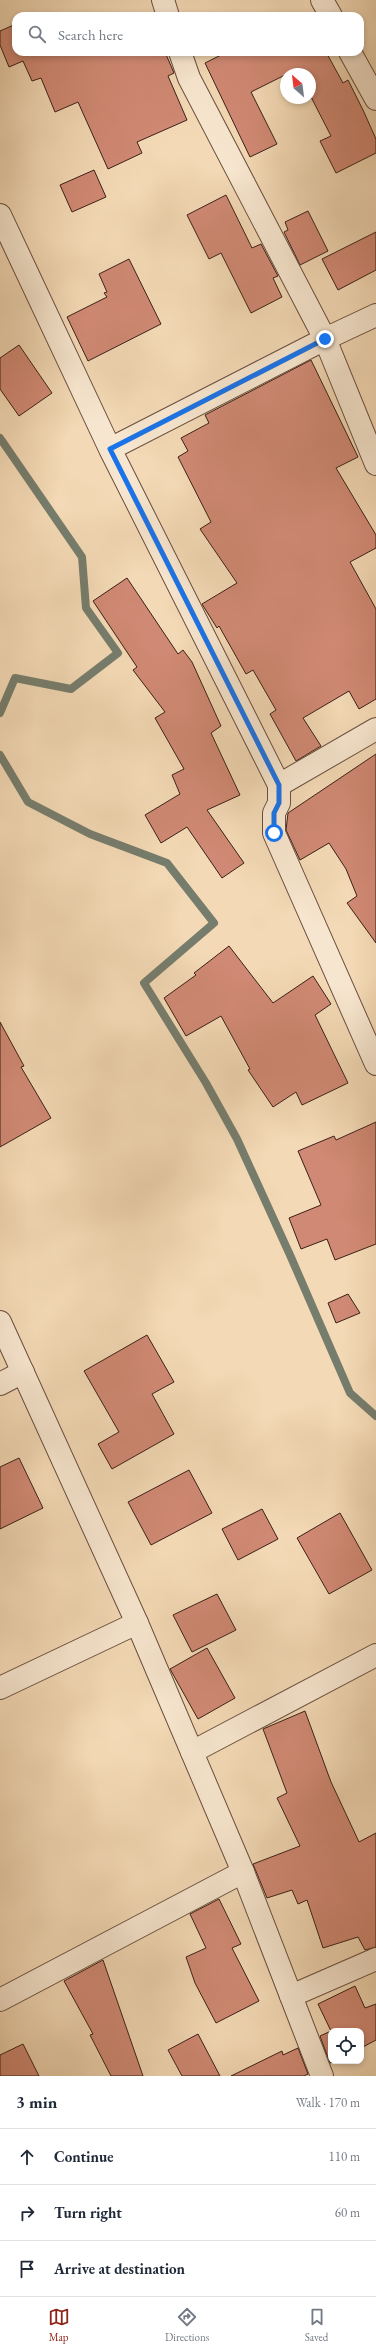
<!DOCTYPE html>
<meta charset="utf-8">
<style>
body{margin:0;font-family:"EB Garamond",serif;background:#f6f6f7;color:#1f2937}
.controls{position:absolute;right:12px;bottom:12px;display:grid;overflow:hidden;border-radius:8px;box-shadow:0 2px 6px #0003}
.controls button{width:36px;height:36px;display:grid;place-items:center;padding:0;border:0;border-bottom:1px solid #e0e1e3;background:#fff;color:#1f2937;font:20px sans-serif}
.compass{position:absolute;left:280px;top:68px;width:36px;height:36px;border-radius:50%;background:#fff;box-shadow:0 2px 6px #0003;rotate:332deg}
.stop{position:absolute;width:12px;height:12px;margin:-9px;border:3px solid #1a73e8;border-radius:50%;background:#fff}
.stop.end{background:#1a73e8;border-color:#fff;box-shadow:0 1px 4px #0008}
.list{margin:0;padding:0;list-style:none}
h2{display:flex;justify-content:space-between;align-items:center;height:52px;margin:0;padding:0 16px;font-size:17px}
h2 small{font-size:13px;font-weight:400;color:#747a83}
.list li{display:grid;grid-template-columns:26px 1fr auto;gap:12px;align-items:center;box-sizing:border-box;height:56px;padding:0 16px;border-top:1px solid #e0e1e3}
.list b{display:block;font-size:15px;white-space:nowrap}
.list em{font-size:13px;font-style:normal;color:#747a83}
.icon{flex:none;width:22px;height:22px;fill:none;stroke:currentColor;stroke-width:2;stroke-linecap:round;stroke-linejoin:round}
.map{position:relative;flex:none;width:376px;height:2076px;overflow:hidden}
.search{position:absolute;background:#fff;box-shadow:0 2px 6px #0003;left:12px;right:12px;top:12px;height:44px;display:flex;align-items:center;gap:10px;box-sizing:border-box;padding:0 14px;border-radius:12px;color:#747a83;font-size:15px}
.sheet{height:220px;background:#fff}
nav{display:flex;justify-content:space-around;align-items:center;box-sizing:border-box;height:56px;border-top:1px solid #e0e1e3;background:#fff;font-size:11px;color:#747a83}
nav a{display:grid;justify-items:center;gap:2px}
nav .on{color:#8f2418}
.map>svg:first-child{display:block}
</style>
<div class="map">
<svg width="376" height="2076" viewBox="0 0 376 2076">
<rect width="100%" height="100%" fill="#f3d9b5"/>
<filter id="stains"><feTurbulence type="fractalNoise" baseFrequency=".005" numOctaves="4"/><feColorMatrix values="0 0 0 0 .2 0 0 0 0 .09 0 0 0 0 .02 0 0 0 .5 -.17"/></filter>
<radialGradient id="worn" r=".72"><stop offset=".6" stop-color="#630" stop-opacity="0"/><stop offset="1" stop-color="#630" stop-opacity=".3"/></radialGradient>
<g fill="none" stroke-linecap="round" stroke-linejoin="round">
<!-- stream -->
<path stroke="#767d6d" stroke-width="8" d="M0,438L82,557L86,608L118,653L71,689L15,678L0,713
M0,755L28,802L90,834L167,863L214,923L144,983L206,1083L237,1139L290,1255L350,1393L376,1416"/>
</g>
<!-- building -->
<path fill="#d08974" stroke="#3b2017" d="M16,24V52H165L174,73L168,76L187,120L137,142L142,153L108,169L78,102L55,112L41,78L32,81L23,61L9,67L0,45V31Z
M227,52H326L343,83L348,80L363,110L376,139V153L336,173L320,141L331,136L310,95V74H300L297,69L251,92L277,144L250,157L205,63Z
M94,170L106,197L72,212L60,185Z
M226,195L252,248L261,244L278,276L273,278L282,297L251,313L221,253L209,259L187,215Z
M308,211L328,251L300,265L284,232L288,230L285,222Z
M376,232V270L338,290L322,259Z
M129,259L161,324L88,361L67,317L107,297L104,293L107,292L99,274Z
M19,345L52,393L19,416L0,389V358Z
M311,360L358,457L336,468L376,535V548L350,562L376,609V699L359,709L349,691L303,718L321,746L296,761L270,714L276,710L253,670L246,674L219,626L217,628L202,604L237,583L200,529L211,522L178,457L188,451L181,438L209,423L205,415Z
M127,578L178,654L183,650L192,662L221,726L211,733L240,795L207,810L244,863L222,878L187,827L161,843L145,815L180,794L172,775L184,769L155,718L165,712L133,670L137,667L93,601Z
M376,754V943L347,903L357,896L346,869L329,843L300,860L286,830L288,813Z
M229,946L273,1003L313,976L331,1004L315,1015L348,1083L302,1105L296,1092L273,1107L248,1070L250,1069L221,1016L186,1036L164,998L196,975L194,973Z
M0,1022L24,1066L21,1067L51,1118L0,1147Z
M376,1122V1244L335,1260L327,1239L301,1249L289,1218L321,1205L298,1151L334,1136L336,1140Z
M348,1294L360,1313L336,1323L328,1303Z
M147,1335L174,1382L152,1394L174,1434L112,1469L98,1444L119,1432L84,1371Z
M19,1458L43,1508L0,1529V1467Z
M189,1470L212,1513L151,1545L128,1502Z
M262,1509L278,1539L238,1560L222,1529Z
M340,1513L372,1570L329,1594L297,1538Z
M217,1594L236,1630L192,1652L173,1615Z
M207,1648L235,1698L198,1719L170,1669Z
M305,1711L331,1782L359,1842L376,1833V1947L365,1950L358,1937L323,1948L307,1900L298,1904L292,1890L267,1898L253,1864L300,1846L277,1798L287,1793L263,1729Z
M219,1899L241,1944L232,1948L259,2001L216,2023L195,1983L186,1957L206,1948L190,1914Z
M103,1960L143,2076H111L90,2035L93,2034L64,1981Z
M355,1986L365,2008L376,2004V2040L361,2048V2031H331V2061H334L330,2063L320,2036L331,2031L318,2004Z
M198,2034L220,2076H182L168,2050Z
M23,2044L39,2076H0V2055Z
M298,2048L308,2074L304,2076H231L282,2051L283,2055Z"/>
<g fill="none" stroke-linecap="round" stroke-linejoin="round">
<defs>
<path id="minor" d="M163,0L168,16
M322,0L331,16
M180,52L189,78L325,339L376,464
M350,52L376,99
M0,215L110,449L279,785V803L274,813V833L376,1064
M110,449L325,339L376,315
M279,785L376,729
M0,1384L23,1372
M0,1688L137,1623
M192,1752L376,1655
M291,1996L376,1959
M0,2000L243,1872"/>
<path id="tertiary" d="M0,1322L137,1623L243,1872L322,2076"/>
</defs>
<!-- minor casing -->
<use href="#minor" stroke="#694e3e" stroke-width="24"/>
<!-- tertiary casing -->
<use href="#tertiary" stroke="#694e3e" stroke-width="24"/>
<!-- minor -->
<use href="#minor" stroke="#f7e6cf" stroke-width="22"/>
<!-- tertiary -->
<use href="#tertiary" stroke="#f7e6cf" stroke-width="22"/>
</g>
<g fill="none" stroke-linecap="round" stroke-linejoin="round">
<!-- route -->
<path stroke="#1a73e8" stroke-width="5" d="M274,833V813L279,803V785L110,449L325,339"/>
</g>
<rect width="100%" height="100%" filter="url(#stains)"/>
<rect width="100%" height="100%" fill="url(#worn)"/>
</svg>
<div class="controls">
<button><svg class="icon" aria-label="locate" viewBox="0 0 24 24"><circle cx="12" cy="12" r="6"/><path d="M12 2v4M12 18v4M2 12h4M18 12h4"/></svg></button>
</div>
<svg class="compass" viewBox="-18 -18 36 36"><path d="M0-13l5 13h-10z" fill="#e53935"/><path d="M0 13l5-13h-10z" fill="#747a83"/></svg>
<div class="stop" style="left:274px;top:833px"></div>
<div class="stop end" style="left:325px;top:339px"></div>
<div class="search"><svg class="icon" aria-label="search" viewBox="0 0 24 24"><circle cx="10" cy="10" r="6"/><path d="M15 15l6 6"/></svg>Search here</div>
</div>
<section class="sheet">
<h2>3 min<small>Walk · 170 m</small></h2>
<ul class="list">
<li><svg class="icon" aria-label="ahead" viewBox="0 0 24 24"><path d="M12 20V5M6 11l6-6 6 6"/></svg><div><b>Continue</b></div><em>110 m</em></li>
<li><svg class="icon" aria-label="right" viewBox="0 0 24 24"><path d="M7 20v-9h11M14 6l5 5-5 5"/></svg><div><b>Turn right</b></div><em>60 m</em></li>
<li><svg class="icon" aria-label="arrive" viewBox="0 0 24 24"><path d="M6 21V4h12l-3 4 3 4H6"/></svg><div><b>Arrive at destination</b></div></li>
</ul>
</section>
<nav>
<a class="on"><svg class="icon" aria-label="map" viewBox="0 0 24 24"><path d="M3 6l6-2 6 2 6-2v14l-6 2-6-2-6 2zM9 4v14M15 6v14"/></svg>Map</a>
<a><svg class="icon" aria-label="directions" viewBox="0 0 24 24"><path d="M12 3l9 9-9 9-9-9zM9 14v-3h6M13 9l2 2-2 2"/></svg>Directions</a>
<a><svg class="icon" aria-label="saved" viewBox="0 0 24 24"><path d="M7 4h10v16l-5-4-5 4z"/></svg>Saved</a>
</nav>
